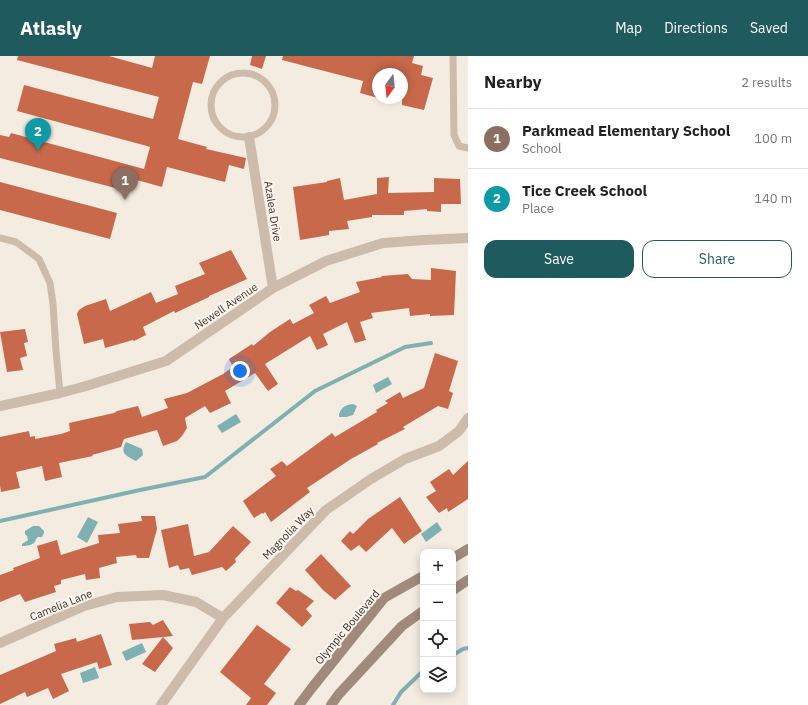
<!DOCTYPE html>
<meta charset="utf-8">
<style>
body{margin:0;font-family:"IBM Plex Sans",sans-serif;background:#f2f2f2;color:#222}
.controls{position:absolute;right:12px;bottom:12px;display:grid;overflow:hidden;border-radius:8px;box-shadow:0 2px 10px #0003}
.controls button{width:36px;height:36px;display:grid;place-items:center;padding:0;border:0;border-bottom:1px solid #e0e0e0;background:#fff;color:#222;font:20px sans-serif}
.compass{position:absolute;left:372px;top:12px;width:36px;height:36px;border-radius:50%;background:#fff;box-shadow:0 2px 10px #0003;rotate:195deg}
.you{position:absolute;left:240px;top:315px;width:14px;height:14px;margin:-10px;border:3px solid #fff;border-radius:50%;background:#1a73e8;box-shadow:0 0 0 6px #1a73e833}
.badge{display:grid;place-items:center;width:26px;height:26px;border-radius:50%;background:#1f5a5e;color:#fff;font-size:13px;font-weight:700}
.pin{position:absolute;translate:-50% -33px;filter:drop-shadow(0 1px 2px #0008)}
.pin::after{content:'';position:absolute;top:21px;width:14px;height:12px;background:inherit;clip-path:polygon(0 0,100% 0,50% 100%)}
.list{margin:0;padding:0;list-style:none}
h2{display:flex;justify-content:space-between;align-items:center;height:52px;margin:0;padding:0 16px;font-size:17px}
h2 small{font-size:13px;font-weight:400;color:#767676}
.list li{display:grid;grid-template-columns:26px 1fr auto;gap:12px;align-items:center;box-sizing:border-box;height:60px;padding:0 16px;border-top:1px solid #e0e0e0}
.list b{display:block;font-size:15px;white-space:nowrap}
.list p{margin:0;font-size:13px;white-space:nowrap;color:#767676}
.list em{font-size:13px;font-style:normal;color:#767676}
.actions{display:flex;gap:8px;padding:12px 16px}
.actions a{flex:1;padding:9px 0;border:1px solid #1f5a5e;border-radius:12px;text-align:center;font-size:14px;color:#1f5a5e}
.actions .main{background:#1f5a5e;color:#fff}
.icon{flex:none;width:22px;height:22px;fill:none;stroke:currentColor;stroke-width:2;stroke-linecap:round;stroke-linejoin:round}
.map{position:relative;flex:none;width:468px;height:649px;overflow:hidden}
header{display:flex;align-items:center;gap:24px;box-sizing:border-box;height:56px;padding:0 20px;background:#1f5a5e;color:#fff}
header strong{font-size:19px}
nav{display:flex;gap:22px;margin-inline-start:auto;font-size:14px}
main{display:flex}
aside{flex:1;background:#fff}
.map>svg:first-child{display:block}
</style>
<header>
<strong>Atlasly</strong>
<nav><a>Map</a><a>Directions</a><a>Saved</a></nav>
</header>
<main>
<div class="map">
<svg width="468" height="649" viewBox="0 0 468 649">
<rect width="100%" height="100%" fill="#f4ebe1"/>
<!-- water -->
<path fill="#7fb0b2" d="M388,321L392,328L376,337L373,329Z
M353,348L357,350L353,359L346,361H339V358C342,351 345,349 353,348Z
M236,358L241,366L222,377L217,370Z
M126,386L142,393L143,399L136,405C127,400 119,398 126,386Z
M88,461L98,466L87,487L77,481Z
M437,466L442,474L426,486L421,478Z
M33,470H39L44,475V477L42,481H38L36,483C35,489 28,490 22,490V488L28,484L27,480L25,478V475Z
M142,587L146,596L126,605L122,596Z
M95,611L99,622L83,627L80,617Z"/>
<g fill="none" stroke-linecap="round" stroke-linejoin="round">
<!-- stream -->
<path stroke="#7fb0b2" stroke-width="4" d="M0,465L140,434L205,421L315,335L405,291L431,287
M453,599L463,593L468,592
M393,649L401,636L423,615"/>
</g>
<!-- building -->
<path fill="#c8694b" d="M18,0H109L152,12L155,0H210L202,28L193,26L178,83L207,91L206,93L246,102L244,113L229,109L225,126L167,111L162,131L126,121L123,134L0,102V79L9,81L11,77L144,113L150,91L147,90L17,55L24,29L153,63L159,41L17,4Z
M252,0H266L262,13L250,9Z
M283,0H414L412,7L423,10L421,19L433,22L424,54L402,49V18H378V42L360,37L363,25L282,4Z
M389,121L388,137L434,136V122L460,123L461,148H441V156L427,155V153L404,155V159H372V161L347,165L349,173L329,175V179L300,184L293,131L327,126V125L340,122L344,144L377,138V122Z
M0,126L117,157L110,183L0,154Z
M231,194L247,223L209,240V241L175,257L174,255L143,271L146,279L134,285L133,284L105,292L103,283L84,288L77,258L79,254L85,250L106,243L110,255L151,236L156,247L178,238L175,230L205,218L199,207Z
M431,212L456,215L454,259L430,260V258L410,260L409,252L371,257L373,262L360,266L366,284L355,287L347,266L323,278L328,289L317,294L310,280L265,308L278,328L268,335L255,317L225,335L231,347L210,357L205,350L185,362L187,372L182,380L177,385L163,390L157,374L124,383L121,391L92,399L93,400L59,407L62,421L45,425L42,410L16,416L20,432L1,436L0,429V381L29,375L30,381L35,380V383L61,378L70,375L69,367L114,357L117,355L138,350L142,361L168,352L164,343L187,337L223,318L233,311L229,303L252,288L253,290L270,276L290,263L293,268L314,257L309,249L326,240L330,247L360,236L356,226L382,221L381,220L408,218L412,223L431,224Z
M25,273L28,286L24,287L27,300L20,302L23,314L7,316L0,276Z
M435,297L458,305L449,335L453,337L448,353L438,350L403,371L405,373L377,387L378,388L351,403L307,432L310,436L271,466L265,456L263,458L262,457L254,462L243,445L276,420L270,413L282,405L287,410L332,377L335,381L377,356L376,354L388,347L385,345L400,336L403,342L424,332Z
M468,405V443L448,456L447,452L439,457L426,441L436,435L430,426L449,413L453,419Z
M400,441L422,475L404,488L392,472L366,496L359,489L351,495L341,485L350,475L353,478L368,463Z
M141,460H155L157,473L149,502H137L136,499L116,501L117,507L99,512L100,522L86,524L85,518L61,524V528L54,530L56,536L25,546L20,538L0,546V519L14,514L13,512L40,502L37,490L57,484L61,499L99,487L98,479L120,477L118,468L142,465Z
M188,468L194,500L209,496L233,470L251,486L235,503L236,506L226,515L222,511L192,519L189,512L180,514L178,509L169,512L161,474Z
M321,498L351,530L335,544L323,534L305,514Z
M290,531L296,535L298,534L314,545L306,553L312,560L302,571L276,547Z
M163,564L173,580L163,581L173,592L155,616L142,608L163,581L132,584L129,568L150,566L153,569Z
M257,569L291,593L264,628L276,637L267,649H246L251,642L220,616Z
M101,578L112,609L99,613L97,606L61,618L69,635L53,643L48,632L27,641L25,636L0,648V619L56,595L54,588L76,582L77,586Z"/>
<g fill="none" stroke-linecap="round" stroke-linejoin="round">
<!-- lane -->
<path stroke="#cdbbac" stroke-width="7" d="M453,0L454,79L459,90L468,92
M211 49a32 32 0 1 1 64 0a32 32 0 1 1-64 0Z
M0,182L16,186L39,203L50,227L53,248L56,295L60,337"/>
<!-- street -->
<path stroke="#cdbbac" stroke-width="10" d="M249,81L273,232
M0,350L60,337L86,330L166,305L273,232L326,205L383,187L424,184L468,182
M0,587L84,550L117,541L163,539L196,546L223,562
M161,649L223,562L326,454L371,423L405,403L439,390L459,375L468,362"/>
<!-- secondary -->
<path stroke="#a18a7d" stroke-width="10" d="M453,502L468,493
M453,534L468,524
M299,649L311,633L384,542L423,520
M331,649L339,638L402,570L423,555"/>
</g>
<g text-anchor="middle" stroke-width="4" stroke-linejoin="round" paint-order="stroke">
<!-- street labels -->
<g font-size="11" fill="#3b302b" stroke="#fbf5ee">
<text transform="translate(273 155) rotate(81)" y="4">Azalea Drive</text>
<text transform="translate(226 250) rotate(-34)" y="4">Newell Avenue</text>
<text transform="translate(288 477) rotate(-46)" y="4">Magnolia Way</text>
<text transform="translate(61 549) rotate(-22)" y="4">Camelia Lane</text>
<text transform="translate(347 571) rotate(-50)" y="4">Olympic Boulevard</text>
</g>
</g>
</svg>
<div class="controls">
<button>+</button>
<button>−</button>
<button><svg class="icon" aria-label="locate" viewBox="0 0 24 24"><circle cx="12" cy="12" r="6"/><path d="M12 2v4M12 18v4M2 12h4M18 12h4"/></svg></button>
<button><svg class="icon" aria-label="layers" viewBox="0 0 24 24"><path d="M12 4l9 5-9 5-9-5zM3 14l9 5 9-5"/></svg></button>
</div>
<svg class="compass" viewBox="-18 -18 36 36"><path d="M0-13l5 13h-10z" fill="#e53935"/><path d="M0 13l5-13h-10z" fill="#767676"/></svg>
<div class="you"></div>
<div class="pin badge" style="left:125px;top:144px;background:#8d6e63">1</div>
<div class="pin badge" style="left:38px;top:95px;background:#0f9aa8">2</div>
</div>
<aside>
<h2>Nearby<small>2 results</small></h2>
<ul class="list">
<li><span class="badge" style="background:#8d6e63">1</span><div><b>Parkmead Elementary School</b><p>School</p></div><em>100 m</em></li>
<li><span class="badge" style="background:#0f9aa8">2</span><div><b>Tice Creek School</b><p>Place</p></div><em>140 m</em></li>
</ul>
<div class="actions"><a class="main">Save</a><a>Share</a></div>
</aside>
</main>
